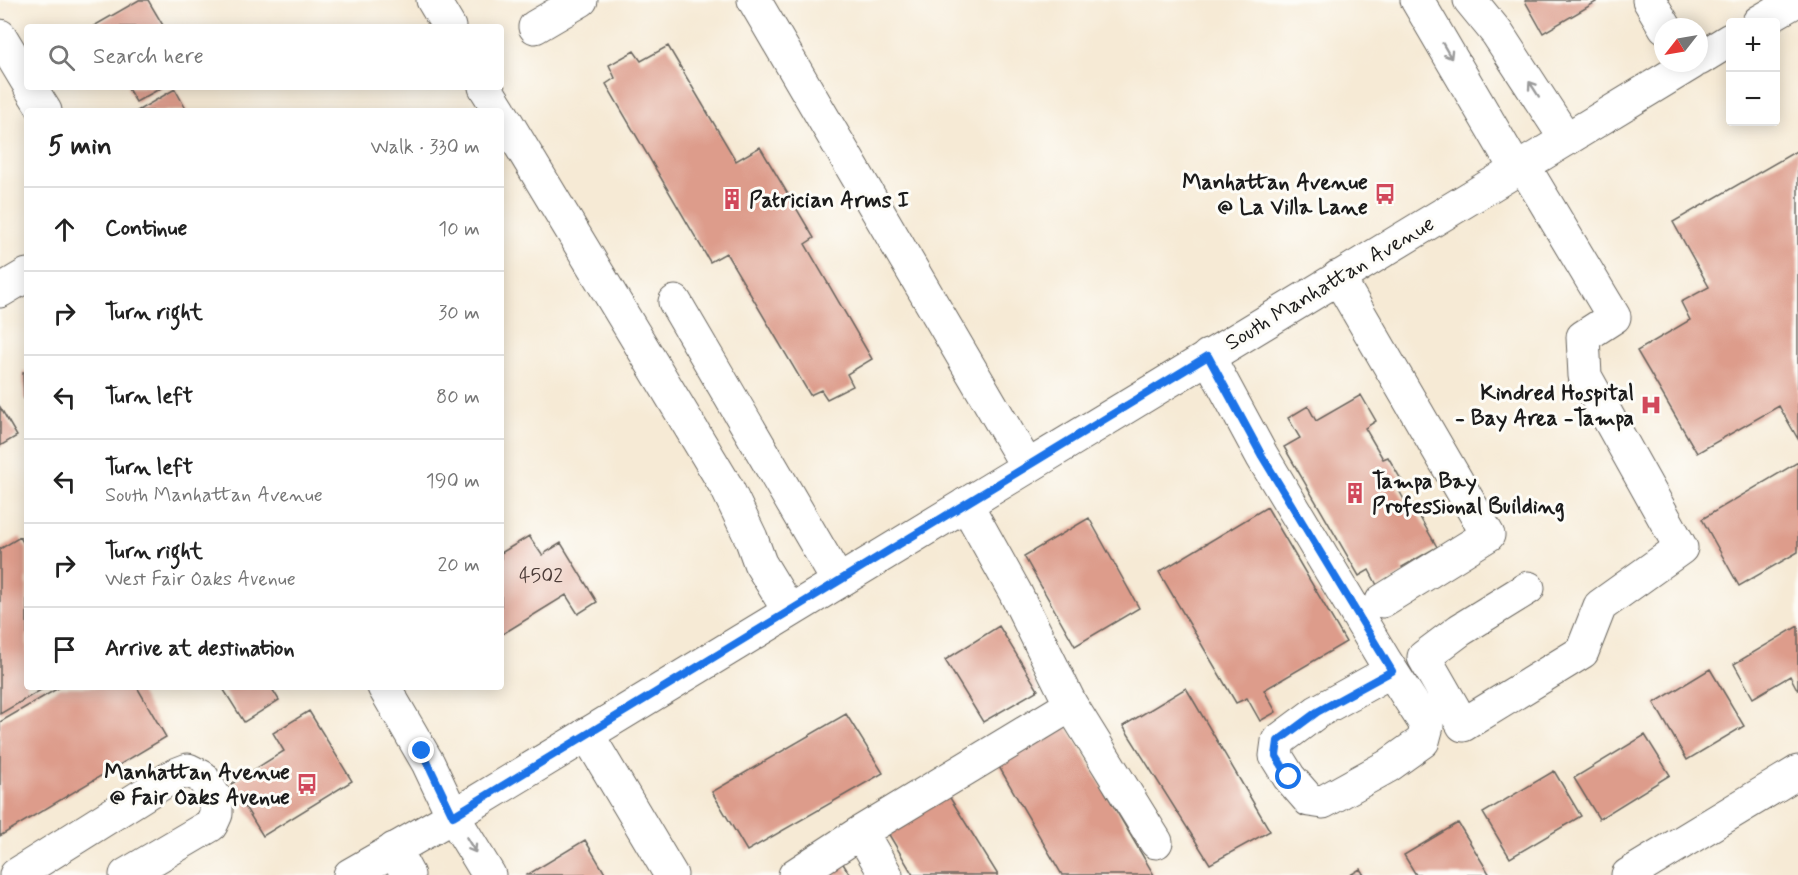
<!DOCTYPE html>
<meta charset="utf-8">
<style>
body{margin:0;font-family:Mynerve,sans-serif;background:#f6f6f6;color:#222}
.controls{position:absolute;right:18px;top:18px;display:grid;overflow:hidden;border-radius:6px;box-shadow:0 3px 15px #0003}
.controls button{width:54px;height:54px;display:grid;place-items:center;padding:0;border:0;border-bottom:2px solid #e0e0e0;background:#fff;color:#222;font:30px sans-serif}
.compass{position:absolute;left:1654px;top:18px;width:54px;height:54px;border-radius:50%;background:#fff;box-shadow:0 3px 15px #0003;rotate:239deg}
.stop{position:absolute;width:18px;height:18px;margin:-14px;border:4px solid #1a73e8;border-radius:50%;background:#fff}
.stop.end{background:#1a73e8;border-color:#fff;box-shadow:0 2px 6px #0008}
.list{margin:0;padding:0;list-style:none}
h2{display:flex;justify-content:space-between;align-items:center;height:78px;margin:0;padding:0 24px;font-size:26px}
h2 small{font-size:20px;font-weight:400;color:#767676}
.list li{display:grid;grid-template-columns:39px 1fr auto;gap:18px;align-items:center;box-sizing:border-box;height:84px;padding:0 24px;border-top:2px solid #e0e0e0}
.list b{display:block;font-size:22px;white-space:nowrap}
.list p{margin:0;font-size:20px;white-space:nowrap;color:#767676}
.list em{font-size:20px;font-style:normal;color:#767676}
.icon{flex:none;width:33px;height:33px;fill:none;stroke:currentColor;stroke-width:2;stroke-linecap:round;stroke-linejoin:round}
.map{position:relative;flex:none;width:1798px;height:875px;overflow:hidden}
.search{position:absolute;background:#fff;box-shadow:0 3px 15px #0003;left:24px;top:24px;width:480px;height:66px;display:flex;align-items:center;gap:15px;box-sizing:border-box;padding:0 21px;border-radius:6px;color:#767676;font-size:22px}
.panel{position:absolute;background:#fff;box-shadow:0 3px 15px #0003;left:24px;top:108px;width:480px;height:582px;border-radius:6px}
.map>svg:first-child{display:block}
</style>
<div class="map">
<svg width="1798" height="875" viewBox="0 0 1798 875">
<rect width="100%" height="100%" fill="#fdfcf7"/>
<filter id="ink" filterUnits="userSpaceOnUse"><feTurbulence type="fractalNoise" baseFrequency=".0167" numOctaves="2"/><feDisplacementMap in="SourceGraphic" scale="12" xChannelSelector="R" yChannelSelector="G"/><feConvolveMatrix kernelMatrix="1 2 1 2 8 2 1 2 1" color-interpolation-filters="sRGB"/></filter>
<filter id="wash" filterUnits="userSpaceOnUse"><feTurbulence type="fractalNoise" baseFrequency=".008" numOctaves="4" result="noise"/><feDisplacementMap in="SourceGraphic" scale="24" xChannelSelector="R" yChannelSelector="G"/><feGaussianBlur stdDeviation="1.35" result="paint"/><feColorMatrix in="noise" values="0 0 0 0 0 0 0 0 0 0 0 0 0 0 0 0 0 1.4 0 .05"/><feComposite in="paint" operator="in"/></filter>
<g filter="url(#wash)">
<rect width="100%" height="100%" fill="#f6ead5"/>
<g id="blocks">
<!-- building -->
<path fill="#dd9c8b" d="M139,0H148L164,27H92Z
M1527,0H1595L1596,2L1543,33L1525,1Z
M668,46L736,161L760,147L814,238L805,244L872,359L847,374L853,386L827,399L821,390L810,395L726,253L710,262L606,84L615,78L609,65L634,51L641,61Z
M127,87H163L136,102Z
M175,89L187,111H137Z
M1798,150V439L1779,406L1697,453L1637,351L1690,320L1681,302L1709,287L1673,222Z
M23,372H27V399H24Z
M1361,395L1376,421L1365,428L1383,459L1388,457L1402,481L1396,485L1406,503L1410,500L1437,547L1402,567L1405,572L1378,587L1369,570L1359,576L1284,447L1300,438L1288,418L1308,406L1316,421Z
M0,407L17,436L0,446Z
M1798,462V552L1739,586L1702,519Z
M1267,507L1346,642L1264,690L1276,712L1260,721L1247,698L1236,703L1159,572Z
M1089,518L1139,608L1075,646L1024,556Z
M529,536L542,555L561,543L597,602L578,614L566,595L501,635V553Z
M20,537L27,549V687H46L0,714V549Z
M999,626L1038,690L983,722L945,660Z
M1798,626V691L1790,676L1753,698L1734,664Z
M1710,669L1744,726L1687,760L1654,703Z
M60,687H137L166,737L0,836V722Z
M222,687H271L279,700L244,722Z
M1186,688L1270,831L1210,864L1123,726Z
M309,711L352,781L263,836L231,784L284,751L273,733Z
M846,714L883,773L747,851L712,792Z
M1064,722L1154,875H1062L998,765Z
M1645,735L1670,775L1599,819L1574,778Z
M1554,771L1581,816L1510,858L1483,813Z
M947,793L998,875H913L888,833Z
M1458,823L1490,875H1416L1404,855Z
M585,840L606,875H527Z
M842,862L850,875H821Z
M1360,869L1364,875H1350Z"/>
</g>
</g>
<g filter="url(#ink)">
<use href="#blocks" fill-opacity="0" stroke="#68645d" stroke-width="1.5"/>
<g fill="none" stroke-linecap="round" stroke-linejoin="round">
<defs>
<path id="minor" d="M433,0L449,27
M754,0L1027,466
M1417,0L1516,169
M1470,0L1497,33L1566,139
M1649,0L1665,27
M535,27L581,0
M0,36L27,81
M30,87L45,111
M485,87L500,111
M501,113L727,488L751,538L760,563L789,611
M1523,165L1614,317L1583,337L1585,376L1681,548L1600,606L1582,652L1463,725L1424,657L1460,630L1528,588
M1338,277L1488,535L1382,601
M0,291L27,275
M675,302L838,581
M1208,356L1262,456L1385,661L1427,726L1423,741L1388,766L1323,802L1309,800L1289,777L1276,756L1278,741L1317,712L1391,671
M384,687L428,763L453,816L489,875
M1071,705L1156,842
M587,734L671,875
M861,832L1071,705L1015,592L966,504
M394,849L408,875
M16,875L175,775L188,770L202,777L216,799V814L211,825L126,875
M795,875L861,832L886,875
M1628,875L1798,772"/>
<path id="major" d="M1759,22L1797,0
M1699,59L1730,40
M350,875L453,816L1692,63"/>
</defs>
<!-- minor casing -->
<use href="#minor" stroke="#68645d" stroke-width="35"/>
<!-- major casing -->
<use href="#major" stroke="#68645d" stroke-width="35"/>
<!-- minor -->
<use href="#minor" stroke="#fff" stroke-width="33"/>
<!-- major -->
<use href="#major" stroke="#fff" stroke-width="33"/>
</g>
<!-- one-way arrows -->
<defs><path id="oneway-shaft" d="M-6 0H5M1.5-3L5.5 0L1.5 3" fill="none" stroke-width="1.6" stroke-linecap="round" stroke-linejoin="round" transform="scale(1.5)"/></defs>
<g stroke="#999">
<use href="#oneway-shaft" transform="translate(1447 51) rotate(60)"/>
<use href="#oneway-shaft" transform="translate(1534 89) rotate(-123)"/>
<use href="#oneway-shaft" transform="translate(471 845) rotate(59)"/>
</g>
</g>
<g fill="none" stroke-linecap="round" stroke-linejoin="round" filter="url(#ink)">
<!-- route -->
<path stroke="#1a73e8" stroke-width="8" d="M422,751L453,816L1208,356L1262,456L1392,671L1317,712L1278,741L1276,756L1289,777"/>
</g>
<!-- icons -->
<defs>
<symbol id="bus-bare" viewBox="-9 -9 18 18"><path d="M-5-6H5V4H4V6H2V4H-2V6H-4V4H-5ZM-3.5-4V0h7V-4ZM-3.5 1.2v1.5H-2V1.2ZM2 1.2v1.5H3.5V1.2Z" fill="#d1495b" stroke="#fdfcf7" stroke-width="2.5" paint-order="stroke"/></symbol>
<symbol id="building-bare" viewBox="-9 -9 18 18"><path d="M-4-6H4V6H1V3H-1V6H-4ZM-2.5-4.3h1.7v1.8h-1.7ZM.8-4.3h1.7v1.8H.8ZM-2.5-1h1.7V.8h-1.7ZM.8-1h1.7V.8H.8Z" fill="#d1495b" stroke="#fdfcf7" stroke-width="2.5" paint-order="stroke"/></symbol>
<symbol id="hospital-bare" viewBox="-9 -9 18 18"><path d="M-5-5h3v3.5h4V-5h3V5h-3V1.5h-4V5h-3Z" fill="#d1495b" stroke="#fdfcf7" stroke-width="2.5" paint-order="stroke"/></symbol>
</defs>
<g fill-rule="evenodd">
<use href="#bus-bare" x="1370" y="179" width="30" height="30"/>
<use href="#building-bare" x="717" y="184" width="30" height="30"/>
<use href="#hospital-bare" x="1636" y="390" width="30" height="30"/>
<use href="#building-bare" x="1340" y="478" width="30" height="30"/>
<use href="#bus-bare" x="292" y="769" width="30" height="30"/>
</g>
<g text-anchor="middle" stroke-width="6" stroke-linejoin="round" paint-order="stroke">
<!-- number labels -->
<g font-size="20" fill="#4c3c38">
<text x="541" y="582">4502</text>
</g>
<!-- poi labels -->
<g font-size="22" font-weight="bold" fill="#1c1c1c" stroke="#fdfcf7" text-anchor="end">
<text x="1368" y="189">Manhattan Avenue<tspan x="1368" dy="25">@ La Villa Lane</tspan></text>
<text x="749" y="207" text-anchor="start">Patrician Arms I</text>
<text x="1634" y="400">Kindred Hospital<tspan x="1634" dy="25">- Bay Area -Tampa</tspan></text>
<text x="1372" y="488" text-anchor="start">Tampa Bay<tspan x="1372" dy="25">Professional Building</tspan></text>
<text x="290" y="779">Manhattan Avenue<tspan x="290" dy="25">@ Fair Oaks Avenue</tspan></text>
</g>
<!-- street labels -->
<g font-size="22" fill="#1c1c1c" stroke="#fdfcf7">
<text transform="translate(1329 282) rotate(-31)" y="8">South Manhattan Avenue</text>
</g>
</g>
</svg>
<div class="controls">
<button>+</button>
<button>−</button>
</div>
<svg class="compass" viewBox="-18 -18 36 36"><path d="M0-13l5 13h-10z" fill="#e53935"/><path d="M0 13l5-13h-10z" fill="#767676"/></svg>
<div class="stop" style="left:1289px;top:777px"></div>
<div class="stop end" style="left:422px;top:751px"></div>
<div class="search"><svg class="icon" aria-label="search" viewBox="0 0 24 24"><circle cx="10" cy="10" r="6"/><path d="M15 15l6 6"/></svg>Search here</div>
<section class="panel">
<h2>5 min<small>Walk · 330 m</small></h2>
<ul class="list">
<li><svg class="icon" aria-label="ahead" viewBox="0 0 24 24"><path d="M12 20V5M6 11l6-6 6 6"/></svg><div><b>Continue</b></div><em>10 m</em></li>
<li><svg class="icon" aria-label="right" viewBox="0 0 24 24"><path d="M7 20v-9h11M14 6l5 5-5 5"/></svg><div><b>Turn right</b></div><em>30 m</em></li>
<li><svg class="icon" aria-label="left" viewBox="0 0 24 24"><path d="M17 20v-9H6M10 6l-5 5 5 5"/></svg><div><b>Turn left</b></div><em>80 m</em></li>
<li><svg class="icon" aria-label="left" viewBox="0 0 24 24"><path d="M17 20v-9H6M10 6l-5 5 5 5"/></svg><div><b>Turn left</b><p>South Manhattan Avenue</p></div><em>190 m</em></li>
<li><svg class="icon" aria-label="right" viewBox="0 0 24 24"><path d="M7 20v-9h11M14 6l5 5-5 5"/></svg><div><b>Turn right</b><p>West Fair Oaks Avenue</p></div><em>20 m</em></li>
<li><svg class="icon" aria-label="arrive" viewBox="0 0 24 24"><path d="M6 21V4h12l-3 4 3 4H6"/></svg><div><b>Arrive at destination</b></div></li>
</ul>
</section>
</div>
